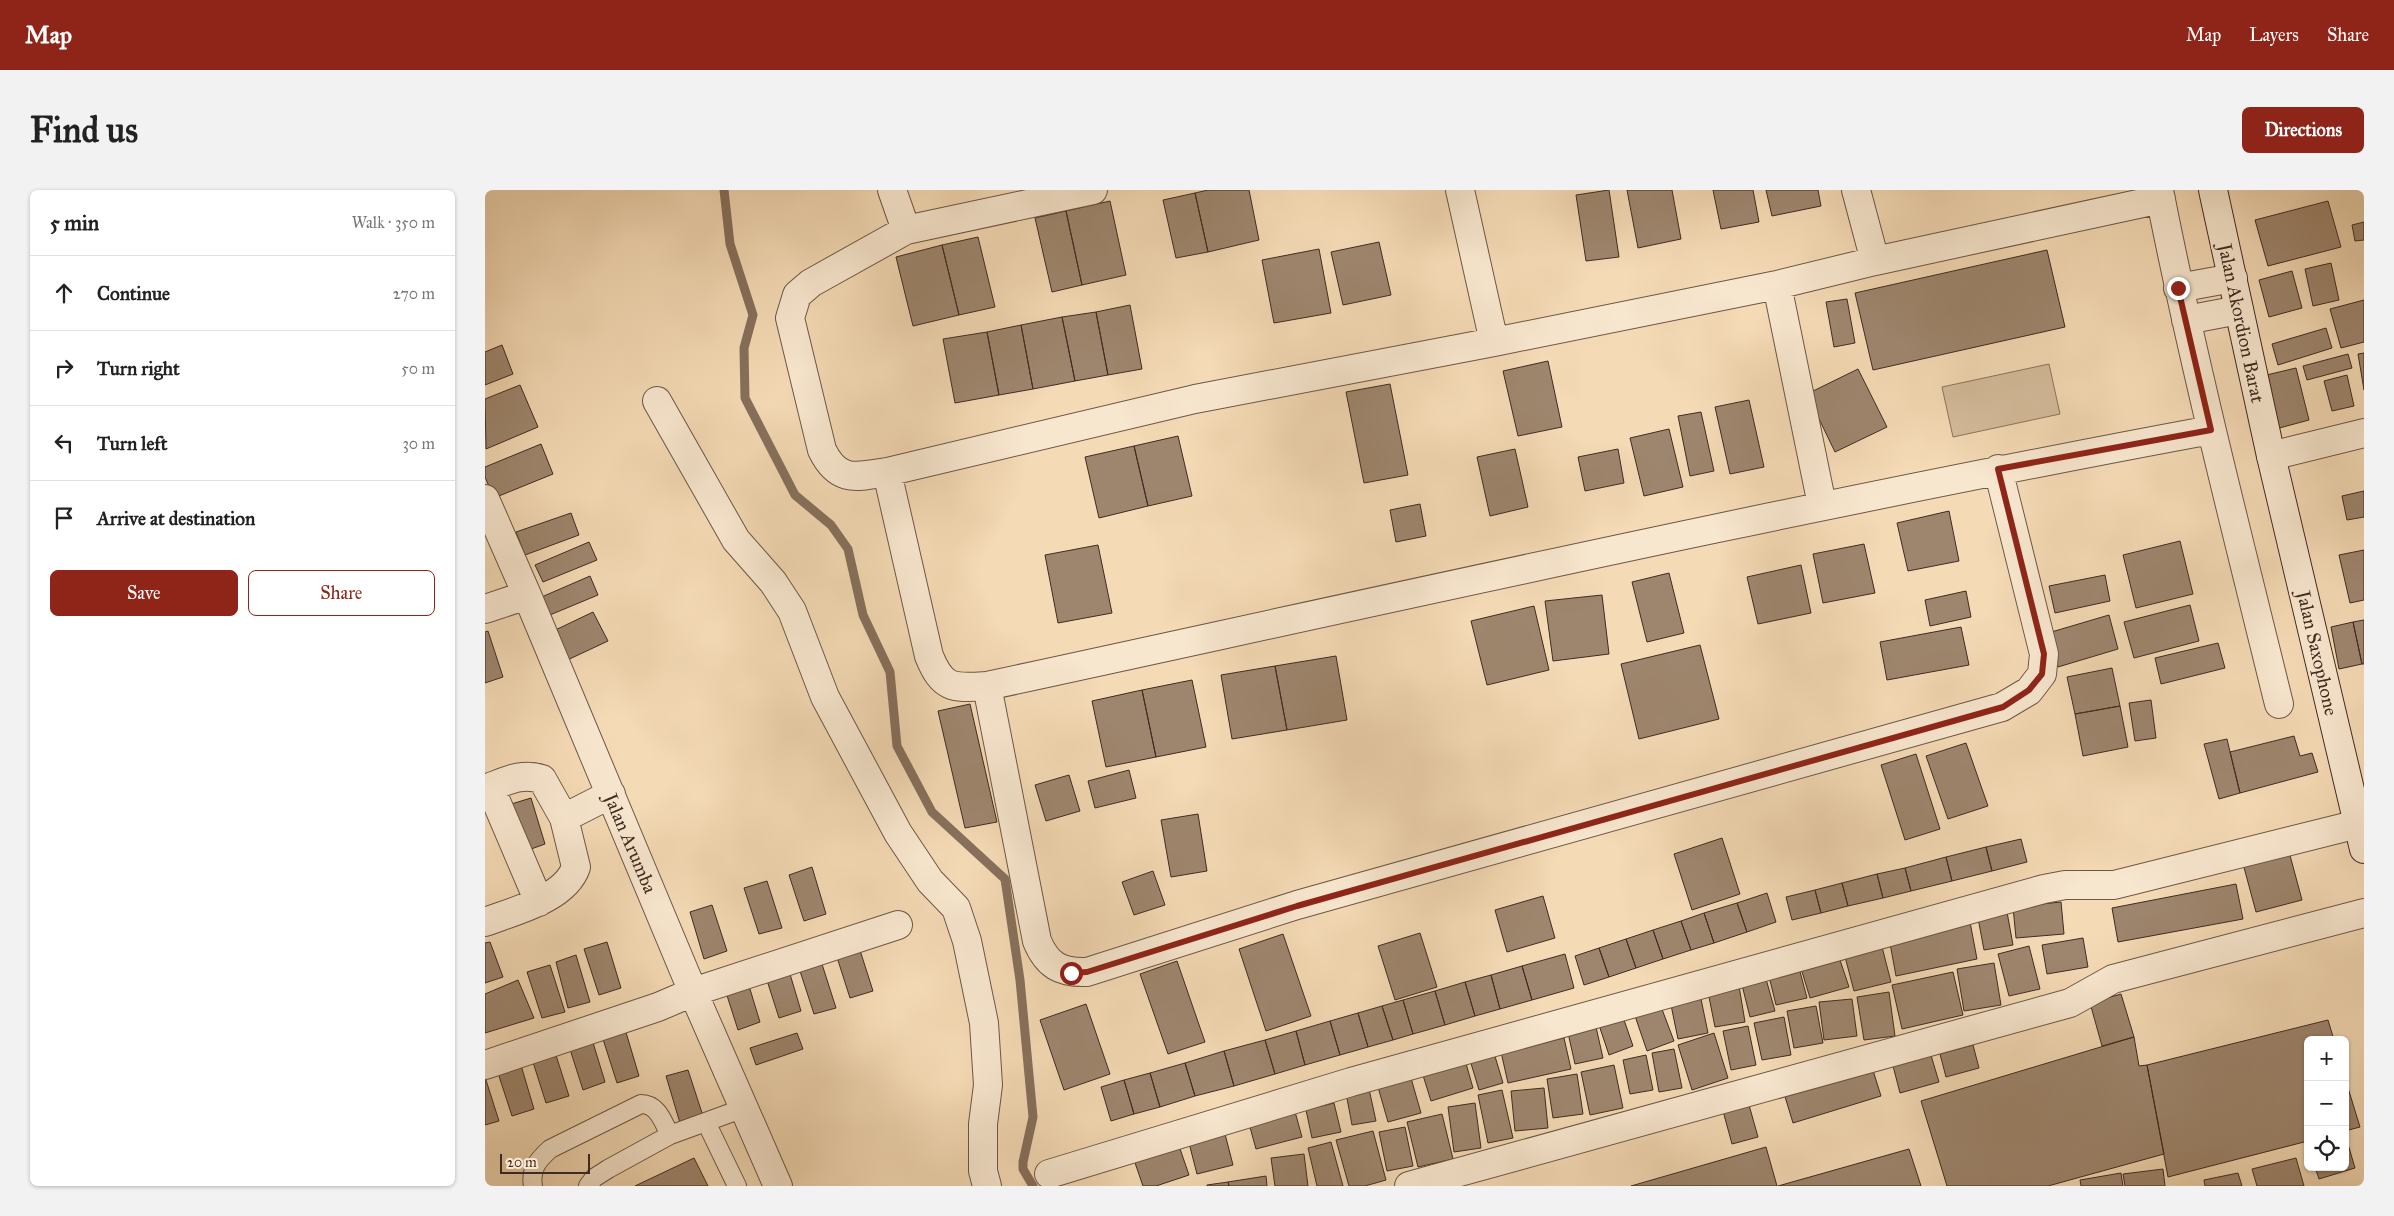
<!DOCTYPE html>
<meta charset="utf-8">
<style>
body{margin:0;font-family:"IM FELL Great Primer",serif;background:#f2f2f2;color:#222}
.controls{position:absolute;right:15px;bottom:15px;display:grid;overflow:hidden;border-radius:8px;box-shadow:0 1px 4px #0004}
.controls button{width:45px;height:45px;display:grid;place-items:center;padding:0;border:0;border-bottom:1px solid #e0e0e0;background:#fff;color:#222;font:25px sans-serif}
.scale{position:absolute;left:15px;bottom:12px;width:90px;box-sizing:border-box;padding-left:5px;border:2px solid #402b21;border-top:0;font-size:14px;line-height:18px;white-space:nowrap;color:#402b21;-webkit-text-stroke:4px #f8e7cf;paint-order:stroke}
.stop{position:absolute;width:15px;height:15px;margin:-11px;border:4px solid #8f2418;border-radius:50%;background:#fff}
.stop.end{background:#8f2418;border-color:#fff;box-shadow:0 1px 5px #0008}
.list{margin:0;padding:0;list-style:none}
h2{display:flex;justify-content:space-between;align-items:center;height:65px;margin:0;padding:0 20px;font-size:21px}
h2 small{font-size:16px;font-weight:400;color:#767676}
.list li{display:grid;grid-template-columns:32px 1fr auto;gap:15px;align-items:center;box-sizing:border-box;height:75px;padding:0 20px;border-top:1px solid #e0e0e0}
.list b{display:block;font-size:19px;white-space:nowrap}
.list em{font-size:16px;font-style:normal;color:#767676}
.actions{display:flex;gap:10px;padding:15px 20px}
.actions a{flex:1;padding:11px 0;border:1px solid #8f2418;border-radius:8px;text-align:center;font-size:18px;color:#8f2418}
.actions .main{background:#8f2418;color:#fff}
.icon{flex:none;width:28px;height:28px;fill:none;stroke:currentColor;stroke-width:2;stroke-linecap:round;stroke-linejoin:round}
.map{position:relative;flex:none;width:1879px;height:996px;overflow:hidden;border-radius:8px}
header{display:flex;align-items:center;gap:30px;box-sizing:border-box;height:70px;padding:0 25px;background:#8f2418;color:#fff}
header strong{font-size:24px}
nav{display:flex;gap:28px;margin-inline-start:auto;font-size:18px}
.intro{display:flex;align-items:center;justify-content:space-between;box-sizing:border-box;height:120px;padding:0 30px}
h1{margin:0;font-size:35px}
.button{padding:12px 22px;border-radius:8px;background:#8f2418;color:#fff;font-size:18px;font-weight:700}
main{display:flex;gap:30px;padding:0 30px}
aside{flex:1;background:#fff;border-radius:8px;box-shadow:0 1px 4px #0004}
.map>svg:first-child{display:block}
</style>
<header>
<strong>Map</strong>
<nav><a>Map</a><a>Layers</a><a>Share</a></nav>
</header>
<div class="intro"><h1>Find us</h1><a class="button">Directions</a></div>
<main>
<aside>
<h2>5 min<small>Walk · 350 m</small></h2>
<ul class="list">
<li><svg class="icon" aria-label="ahead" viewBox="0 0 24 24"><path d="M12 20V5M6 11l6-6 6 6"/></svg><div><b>Continue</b></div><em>270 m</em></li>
<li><svg class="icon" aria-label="right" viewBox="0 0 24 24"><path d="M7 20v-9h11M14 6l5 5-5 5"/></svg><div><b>Turn right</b></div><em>50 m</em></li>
<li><svg class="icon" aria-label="left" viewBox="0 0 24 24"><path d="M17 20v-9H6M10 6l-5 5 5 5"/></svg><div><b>Turn left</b></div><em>30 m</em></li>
<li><svg class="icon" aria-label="arrive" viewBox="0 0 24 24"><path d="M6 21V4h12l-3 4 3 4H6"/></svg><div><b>Arrive at destination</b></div></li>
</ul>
<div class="actions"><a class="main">Save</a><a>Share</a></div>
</aside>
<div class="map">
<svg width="1879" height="996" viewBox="0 0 1879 996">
<rect width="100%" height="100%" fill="#f4dab5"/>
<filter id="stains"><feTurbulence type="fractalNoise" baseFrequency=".004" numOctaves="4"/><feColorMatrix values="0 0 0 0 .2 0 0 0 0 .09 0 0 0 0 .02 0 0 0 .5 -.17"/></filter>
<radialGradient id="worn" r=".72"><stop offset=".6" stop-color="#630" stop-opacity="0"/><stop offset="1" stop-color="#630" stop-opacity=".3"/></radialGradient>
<!-- green -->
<path fill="#d5bc9c" stroke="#8a745e" d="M1564,174L1575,224L1468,247L1457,197Z"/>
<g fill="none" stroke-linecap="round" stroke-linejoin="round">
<!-- stream -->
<path stroke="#87705c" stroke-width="9" d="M239,0L245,54L268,125L259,158L260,208L310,305L346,335L363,359L378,425L405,482L412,556L447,622L520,689L535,790L548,927L538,972V979L548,996"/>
</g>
<!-- building -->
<path fill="#9e866e" stroke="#402b21" d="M723,0H764L774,50L723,62L710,3Z
M1124,0L1134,67L1101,71L1091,5Z
M1142,0H1187L1196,49L1153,58Z
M1228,0H1268L1274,32L1236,39Z
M1281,0H1333L1336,16L1287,26Z
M710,3L723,62L691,68L678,10Z
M625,11L641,85L597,95L581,21Z
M1843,11L1856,57L1783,76L1770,30Z
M581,21L597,95L567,102L550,28Z
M1879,32V50L1870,51L1867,35Z
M493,47L510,117L474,125L457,55Z
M894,52L906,105L858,115L846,62Z
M457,55L474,125L428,136L411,67Z
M834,59L846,123L789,133L777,70Z
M1562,60L1580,137L1388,180L1370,103Z
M1846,73L1854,110L1828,116L1820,79Z
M1807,81L1817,118L1784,127L1774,90Z
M1362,109L1370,153L1349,157L1341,112Z
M1879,110V152L1856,158L1845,119Z
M645,115L657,179L623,185L611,122Z
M611,122L623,185L590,191L577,127Z
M577,127L590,191L548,199L536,135Z
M536,135L548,199L514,205L502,142Z
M1841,138L1847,158L1793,175L1787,154Z
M502,142L514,205L470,213L458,149Z
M17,155L28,184L0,195V162Z
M1879,163V200L1873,164Z
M1863,164L1867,178L1822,190L1818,176Z
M1063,171L1077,237L1033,246L1018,181Z
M1811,178L1824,230L1787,240L1773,187Z
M1373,179L1402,237L1350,262L1322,204Z
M1862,185L1869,216L1847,221L1839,191Z
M905,194L923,285L879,293L861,202Z
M35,195L53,237L1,259L0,209Z
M1264,210L1279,277L1245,284L1230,217Z
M1216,222L1229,281L1205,286L1193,226Z
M1184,239L1198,297L1159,306L1145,248Z
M693,246L707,306L663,316L649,256Z
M56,254L68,284L9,308L0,287V277Z
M649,256L663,316L614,328L600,267Z
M1030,259L1043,317L1005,326L992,267Z
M1133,259L1139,293L1100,301L1093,267Z
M1879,301V327L1862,330L1857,306Z
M935,314L941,346L911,352L905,320Z
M1464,321L1474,371L1423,381L1412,333Z
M86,323L94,345L40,365L31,342Z
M1695,351L1708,404L1651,418L1638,365Z
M104,352L112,370L58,392L50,375Z
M1379,354L1390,403L1338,413L1328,364Z
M613,355L627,423L573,433L560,365Z
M1879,360V410L1865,413L1854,365Z
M1316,375L1326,423L1273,434L1262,387Z
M1184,383L1199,443L1162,452L1147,392Z
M1620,385L1625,411L1570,423L1564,396Z
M105,386L113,405L60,427L52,409Z
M1481,401L1486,427L1445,436L1440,410Z
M1117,405L1124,464L1068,471L1060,411Z
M1705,415L1714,451L1649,468L1639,432Z
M1049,416L1064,480L1002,495L986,431Z
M108,422L123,451L76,473L62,444Z
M1624,425L1633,459L1573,477L1563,443Z
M1879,430V474H1877L1868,432Z
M1868,432L1877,474L1854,479L1846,437Z
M1476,437L1484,475L1402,490L1395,452Z
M3,441L18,487L0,493V442Z
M1733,453L1740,478L1676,494L1670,468Z
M1215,455L1234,529L1154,549L1136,474Z
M851,466L862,530L802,540L790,476Z
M790,476L802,540L747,549L736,485Z
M1627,478L1635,516L1590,524L1582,487Z
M707,490L721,557L671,567L657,500Z
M657,500L671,567L621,577L607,511Z
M1666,510L1671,548L1650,551L1644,513Z
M485,514L512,632L480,638L453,521Z
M1635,516L1643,557L1598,566L1590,524Z
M1809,546L1815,566L1827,563L1833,582L1755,603L1745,562Z
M1742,549L1755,603L1734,609L1719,554Z
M1481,553L1503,616L1463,629L1441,566Z
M1431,564L1455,639L1420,650L1396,575Z
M644,580L651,608L610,618L603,591Z
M584,585L595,621L561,631L550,595Z
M46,608L60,654L38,662L23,615Z
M713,624L722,681L686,687L676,630Z
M1237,648L1255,704L1207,720L1189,664Z
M1536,649L1542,672L1507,681L1501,657Z
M1501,657L1507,681L1467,691L1461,667Z
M1803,658L1817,710L1771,722L1757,670Z
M1461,667L1467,691L1426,701L1420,678Z
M327,677L341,724L319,731L304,685Z
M1420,678L1426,701L1398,708L1392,684Z
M668,681L680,715L649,725L637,692Z
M1392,684L1398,708L1363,716L1357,693Z
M282,691L297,738L274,744L259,698Z
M1357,693L1363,716L1336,723L1330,700Z
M1751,694L1758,729L1633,752L1627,718Z
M1330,700L1336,723L1307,730L1301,707Z
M1282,703L1291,732L1262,742L1252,713Z
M1058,706L1070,748L1022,762L1010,720Z
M1576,712L1579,744L1531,748L1528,717Z
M1252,713L1262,742L1229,753L1219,723Z
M227,715L242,761L219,769L205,722Z
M1522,722L1528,755L1499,760L1493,728Z
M1219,723L1229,753L1206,760L1196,731Z
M1196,731L1206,760L1178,769L1168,740Z
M1485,732L1492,769L1411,786L1404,748Z
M1168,740L1178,769L1151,778L1141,749Z
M935,743L952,797L910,810L893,756Z
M798,744L826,826L781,841L754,759Z
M1598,748L1603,777L1562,784L1557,755Z
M1141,749L1151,778L1124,787L1114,758Z
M1395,749L1406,792L1369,801L1358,759Z
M5,752L18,787L0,793V753Z
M122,752L136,798L114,805L99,759Z
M373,754L388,801L365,808L350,761Z
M1544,756L1555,799L1524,806L1513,764Z
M1114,758L1124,787L1099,795L1090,766Z
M1080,764L1089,798L1047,810L1037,776Z
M1353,764L1364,797L1325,808L1315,775Z
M91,765L105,812L83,818L71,772Z
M336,771L351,818L329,824L314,778Z
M692,771L720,852L683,864L655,784Z
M1509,773L1516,815L1479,821L1472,779Z
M302,774L316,821L294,828L279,781Z
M1313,774L1322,808L1291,815L1283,782Z
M65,775L80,822L57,828L42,782Z
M1037,776L1047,810L1015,819L1006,785Z
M1468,782L1478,825L1417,839L1407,795Z
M1006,785L1015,819L990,826L980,792Z
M261,786L275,832L253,840L238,793Z
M1281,789L1290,821L1265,827L1257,795Z
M33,790L49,828L0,843V804Z
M980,792L990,826L960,835L950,801Z
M1254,796L1260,832L1230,837L1223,802Z
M950,801L960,835L928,844L918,810Z
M1404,802L1410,846L1379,850L1372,807Z
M1636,804L1649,847L1617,856L1605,813Z
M1216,809L1223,843L1193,849L1186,815Z
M1367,809L1372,846L1339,850L1334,812Z
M918,810L928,844L908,850L897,816Z
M601,814L625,884L579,900L555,830Z
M1175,814L1189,851L1162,861L1149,823Z
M897,816L908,850L883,857L873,823Z
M1331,816L1338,853L1309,858L1302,821Z
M873,823L883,857L855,865L845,831Z
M1138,827L1148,856L1124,865L1114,835Z
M1299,827L1306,865L1277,870L1269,833Z
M1843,830L1849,850H1823V951L1683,987L1662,875Z
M845,831L855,865L820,875L811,841Z
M1263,836L1271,875L1246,880L1238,841Z
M1111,837L1118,868L1090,874L1083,843Z
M140,839L154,886L132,893L117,846Z
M811,841L820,875L790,884L780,850Z
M312,843L318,859L271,875L265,858Z
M1229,843L1243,888L1207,900L1193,855Z
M106,846L120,892L98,900L83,853Z
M1649,847L1654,876L1662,875L1679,964L1563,996H1462L1436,911Z
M1079,848L1086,879L1023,893L1016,862Z
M780,850L790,884L749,896L739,861Z
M1488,855L1494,878L1461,887L1455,864Z
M69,859L84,906L61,913L46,866Z
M1189,859L1197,898L1174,902L1167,863Z
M739,861L749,896L710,906L700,873Z
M1445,862L1454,892L1415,903L1407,872Z
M1009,863L1018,893L994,900L985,870Z
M1161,865L1168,900L1145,904L1138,870Z
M980,870L988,898L946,911L937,882Z
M35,872L49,919L27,926L12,880Z
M700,873L710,906L675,917L665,883Z
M1386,874L1396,906L1308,933L1298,900Z
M1129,875L1138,918L1105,925L1096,882Z
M203,880L218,926L195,933L181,886Z
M665,883L675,917L649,924L639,890Z
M1092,884L1098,924L1068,928L1062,889Z
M0,887L14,931L0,935Z
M926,888L936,923L903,932L893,897Z
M1860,888L1875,937L1860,941Z
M639,890L649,924L626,931L616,897Z
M1059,898L1063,938L1030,941L1026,901Z
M884,899L891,931L867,935L861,903Z
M1017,900L1028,948L1003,953L993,905Z
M849,913L856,942L827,948L821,920Z
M990,913L996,958L969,962L963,917Z
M1264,915L1273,947L1247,954L1238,921Z
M809,918L817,947L771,959L763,930Z
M957,924L968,969L933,977L922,932Z
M920,937L928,976L902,981L894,942Z
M888,941L901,990L880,996H864L851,950Z
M740,944L748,975L712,984L704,953Z
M1860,944L1870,978L1834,989L1830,977H1860Z
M846,952L858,996H832L823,958Z
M693,953L704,985L671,996H658L648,967Z
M1281,957L1292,996H1146Z
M1424,959L1436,996H1293Z
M819,964L823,996H790L786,968Z
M209,968L223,996H150Z
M1811,968L1819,996H1772L1767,979Z
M1678,979L1680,996H1640L1638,984Z
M1636,983L1638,996H1596L1595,990Z
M1753,983L1757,996H1720L1719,990Z
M781,986L782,996H744L743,992Z
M743,992L744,996H722V995Z"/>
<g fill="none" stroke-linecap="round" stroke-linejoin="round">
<defs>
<path id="lane" d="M221,932L252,996
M48,996C45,979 53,970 65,959L156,914C173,914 178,932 185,945
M103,996L109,988L123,979L185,945L259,918"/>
<path id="street" d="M407,0L421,40
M608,0L421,40L326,93L312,105L305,128L337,260C353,293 371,287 402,282L710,209L1009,152L1292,95L1390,71L1676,9
M975,0L1009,152
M1371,0L1390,71
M1674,0C1708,173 1752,343 1794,514
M1292,95L1337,315
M1693,98L1748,88
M1701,130L1754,120
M172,211L251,350L288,392L307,421L340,507L413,643L445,691L471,718L482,751L499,833L503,895L498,934V981L502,996
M1786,266L1879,243
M402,282L444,466C458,500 468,498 502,496C909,408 1316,316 1726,240
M0,309L42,405L208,802L293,996
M0,419L42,405
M502,496L552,751C562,775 575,783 602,782L812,715L1517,517L1544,501L1557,484L1559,464L1513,279
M5,597L54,712
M0,599C20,592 35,582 57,589L79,628
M0,732C29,721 80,709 91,677L79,628L126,604
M0,875L173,817L208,802L413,735
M564,984L866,892L1559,699L1580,695H1629L1873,634
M924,996L1585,813L1628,789L1879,723"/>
<path id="secondary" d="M1728,0L1786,266L1879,659"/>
</defs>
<!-- lane casing -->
<use href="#lane" stroke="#6d5746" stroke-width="20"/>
<!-- street casing -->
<use href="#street" stroke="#6d5746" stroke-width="30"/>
<!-- secondary casing -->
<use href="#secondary" stroke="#402b21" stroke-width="30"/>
<!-- lane -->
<use href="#lane" stroke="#f8e7cf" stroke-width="18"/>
<!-- street -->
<use href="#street" stroke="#f8e7cf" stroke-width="28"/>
<!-- secondary -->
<use href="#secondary" stroke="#f8e7cf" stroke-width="28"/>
</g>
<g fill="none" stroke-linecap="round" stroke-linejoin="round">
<!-- route -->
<path stroke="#8f2418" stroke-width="6" d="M586,783L602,782L812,716L1518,517L1544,500L1557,484L1559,464L1513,279L1726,240L1693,98"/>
</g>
<g text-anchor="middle" stroke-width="4.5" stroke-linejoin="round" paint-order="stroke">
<!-- street labels -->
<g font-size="19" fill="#402b21" stroke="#f8e7cf">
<text transform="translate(1757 133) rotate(78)" y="7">Jalan Akordion Barat</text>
<text transform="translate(1833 463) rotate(77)" y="7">Jalan Saxophone</text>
<text transform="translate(146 653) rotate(67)" y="7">Jalan Arumba</text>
</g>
</g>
<rect width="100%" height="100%" filter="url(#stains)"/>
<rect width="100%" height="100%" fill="url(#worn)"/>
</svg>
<div class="controls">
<button>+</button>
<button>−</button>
<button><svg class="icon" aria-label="locate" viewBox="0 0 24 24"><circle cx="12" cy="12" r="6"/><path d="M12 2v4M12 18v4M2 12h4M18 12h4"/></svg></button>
</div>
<div class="scale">20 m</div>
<div class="stop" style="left:586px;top:783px"></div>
<div class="stop end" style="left:1693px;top:98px"></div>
</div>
</main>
